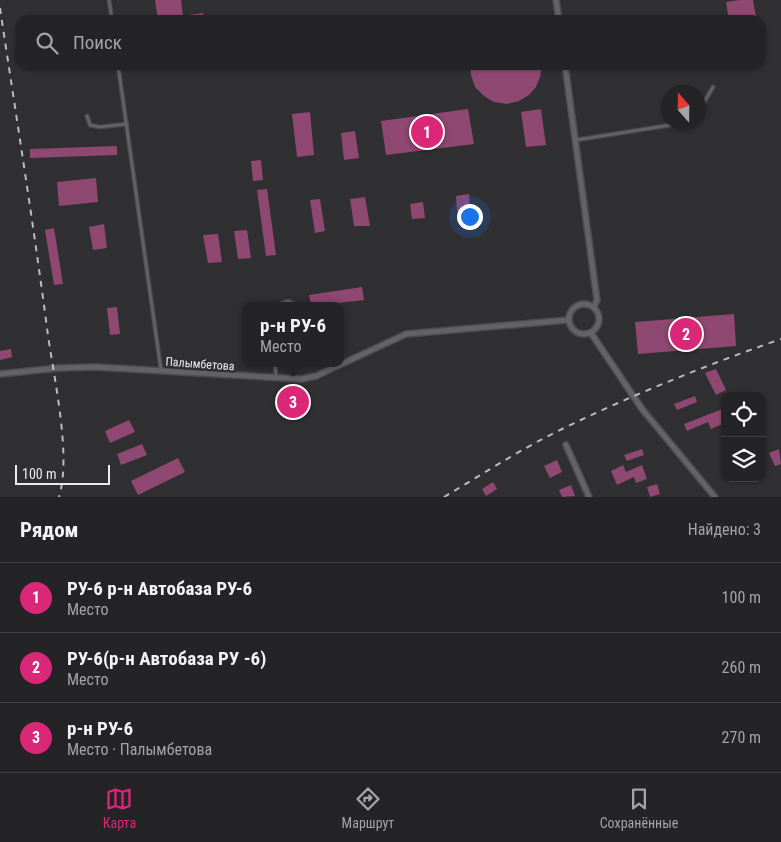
<!DOCTYPE html>
<html lang="ru">
<meta charset="utf-8">
<style>
body{margin:0;font-family:"Roboto Condensed",sans-serif;background:#302f32;color:#f1f3f6}
.controls{position:absolute;right:15px;bottom:15px;display:grid;overflow:hidden;border-radius:10px;box-shadow:0 1px 4px #0004}
.controls button{width:45px;height:45px;display:grid;place-items:center;padding:0;border:0;border-bottom:1px solid #414043;background:#242326;color:#f1f3f6;font:25px sans-serif}
.compass{position:absolute;left:661px;top:85px;width:45px;height:45px;border-radius:50%;background:#242326;box-shadow:0 1px 4px #0004;rotate:340deg}
.scale{position:absolute;left:15px;bottom:12px;width:95px;box-sizing:border-box;padding-left:5px;border:2px solid #ecebec;border-top:0;font-size:14px;line-height:18px;white-space:nowrap;color:#ecebec;-webkit-text-stroke:4px #302f32;paint-order:stroke}
.you{position:absolute;left:469px;top:216px;width:18px;height:18px;margin:-12px;border:4px solid #fff;border-radius:50%;background:#1a73e8;box-shadow:0 0 0 8px #1a73e833}
.badge{display:grid;place-items:center;width:32px;height:32px;border-radius:50%;background:#db2777;color:#fff;font-size:16px;font-weight:700}
.pin{position:absolute;translate:-50% -50%;border:2px solid #fff;box-shadow:0 1px 5px #0006}
.popup{position:absolute;left:242px;top:302px;width:102px;height:65px;box-sizing:border-box;display:grid;place-content:center;border-radius:10px;background:#242326;filter:drop-shadow(0 1px 4px #0005);font-size:16px;white-space:nowrap;color:#a3a4a7}
.popup b{font-size:19px;color:#f1f3f6}
.popup::after{content:'';position:absolute;left:50%;top:100%;margin-left:-10px;border:10px solid transparent;border-top-color:#242326}
.list{margin:0;padding:0;list-style:none}
h2{display:flex;justify-content:space-between;align-items:center;height:65px;margin:0;padding:0 20px;font-size:21px}
h2 small{font-size:16px;font-weight:400;color:#a3a4a7}
.list li{display:grid;grid-template-columns:32px 1fr auto;gap:15px;align-items:center;box-sizing:border-box;height:70px;padding:0 20px;border-top:1px solid #414043}
.list b{display:block;font-size:19px;white-space:nowrap}
.list p{margin:0;font-size:16px;white-space:nowrap;color:#a3a4a7}
.list em{font-size:16px;font-style:normal;color:#a3a4a7}
.icon{flex:none;width:28px;height:28px;fill:none;stroke:currentColor;stroke-width:2;stroke-linecap:round;stroke-linejoin:round}
.map{position:relative;flex:none;width:781px;height:497px;overflow:hidden}
.search{position:absolute;background:#242326;box-shadow:0 1px 4px #0004;left:15px;right:15px;top:15px;height:55px;display:flex;align-items:center;gap:12px;box-sizing:border-box;padding:0 18px;border-radius:15px;color:#a3a4a7;font-size:19px}
.sheet{height:275px;background:#242326}
nav{display:flex;justify-content:space-around;align-items:center;box-sizing:border-box;height:70px;border-top:1px solid #414043;background:#242326;font-size:14px;color:#a3a4a7}
nav a{display:grid;justify-items:center;gap:2px}
nav .on{color:#db2777}
.map>svg:first-child{display:block}
</style>
<div class="map">
<svg width="781" height="497" viewBox="0 0 781 497">
<rect width="100%" height="100%" fill="#302f32"/>
<!-- building -->
<path fill="#8f4871" d="M155,0H181L183,16L203,13L204,20H158Z
M739,0H753L756,17L729,20L726,2Z
M470,65H542L540,77L536,87L529,95L519,101L507,104L494,102L484,96L475,87L471,75Z
M468,109L474,144L386,155L381,121Z
M541,109L546,145L526,147L521,112Z
M310,112L314,155L297,157L292,114Z
M355,131L359,158L344,160L341,133Z
M117,146V155L30,158V149Z
M261,160L263,180L253,181L251,161Z
M96,178L98,202L59,206L57,182Z
M267,189L276,255L266,256L257,190Z
M469,194L470,210L457,211L456,196Z
M365,197L370,226H354L350,199Z
M320,199L325,231L315,233L310,200Z
M423,202L425,218L412,219L410,204Z
M104,224L107,248L93,250L89,227Z
M54,228L63,284L54,285L45,230Z
M247,230L251,258L238,259L234,231Z
M218,234L222,262L208,263L203,235Z
M362,287L364,300L311,306L309,295Z
M117,307L120,334L110,335L107,308Z
M734,314L736,346L638,354L635,322Z
M11,349L12,357L0,360V351Z
M716,369L726,390L716,395L705,373Z
M286,396L301,397V408L285,407Z
M695,396L697,402L677,410L674,404Z
M725,408V423L711,429L708,422L687,431L684,424Z
M129,420L135,432L110,443L105,431Z
M142,444L147,455L121,465L117,454Z
M642,449L644,455L627,461L624,455Z
M779,449L781,464L775,466L769,453Z
M178,458L185,472L138,495L131,481Z
M557,460L562,472L550,478L544,466Z
M623,465L626,472L642,465L647,479L636,483L634,477L617,485L611,471Z
M493,482L497,489L486,496L482,489Z
M657,484L660,494L650,497L647,487Z
M571,485L575,496L562,497L559,490Z"/>
<g fill="none" stroke-linecap="round" stroke-linejoin="round">
<defs>
<path id="lane" d="M109,0L112,20
M118,65L161,370
M698,113L713,87
M87,116L90,125L100,127L127,124
M576,140L690,122
M274,306L288,301L299,306
M275,363L276,377"/>
<path id="street" d="M556,0L559,20
M565,65L597,300L594,307
M569 319a15 15 0 1 1 30 0a15 15 0 1 1-30 0Z
M591,333L642,409L715,497
M0,374L58,368L95,367L302,379L316,376L406,334L568,320
M566,445L589,497"/>
</defs>
<!-- lane casing -->
<use href="#lane" stroke="#4b4a4c" stroke-width="5"/>
<!-- street casing -->
<use href="#street" stroke="#4b4a4c" stroke-width="8"/>
<!-- lane -->
<use href="#lane" stroke="#646265" stroke-width="2.5"/>
<!-- street -->
<use href="#street" stroke="#646265" stroke-width="5"/>
<!-- rail -->
<path stroke="#bcbbbd" stroke-width="2" stroke-dasharray="6 6" stroke-linecap="butt" d="M0,8C16,115 33,221 47,328C53,375 72,454 59,497
M444,497C481,475 518,451 556,432C629,396 704,366 781,339"/>
</g>
<g text-anchor="middle" stroke-width="5" stroke-linejoin="round" paint-order="stroke">
<!-- street labels -->
<g font-size="12" fill="#ecebec" stroke="#302f32">
<text transform="translate(200 364) rotate(4)" y="4">Палымбетова</text>
</g>
</g>
</svg>
<div class="controls">
<button><svg class="icon" aria-label="locate" viewBox="0 0 24 24"><circle cx="12" cy="12" r="6"/><path d="M12 2v4M12 18v4M2 12h4M18 12h4"/></svg></button>
<button><svg class="icon" aria-label="layers" viewBox="0 0 24 24"><path d="M12 4l9 5-9 5-9-5zM3 14l9 5 9-5"/></svg></button>
</div>
<svg class="compass" viewBox="-18 -18 36 36"><path d="M0-13l5 13h-10z" fill="#e53935"/><path d="M0 13l5-13h-10z" fill="#a3a4a7"/></svg>
<div class="scale">100 m</div>
<div class="you"></div>
<div class="pin badge" style="left:427px;top:132px">1</div>
<div class="pin badge" style="left:686px;top:334px">2</div>
<div class="pin badge" style="left:293px;top:402px">3</div>
<div class="popup"><b>р-н РУ-6</b>Место</div>
<div class="search"><svg class="icon" aria-label="search" viewBox="0 0 24 24"><circle cx="10" cy="10" r="6"/><path d="M15 15l6 6"/></svg>Поиск</div>
</div>
<section class="sheet">
<h2>Рядом<small>Найдено: 3</small></h2>
<ul class="list">
<li><span class="badge">1</span><div><b>РУ-6 р-н Автобаза РУ-6</b><p>Место</p></div><em>100 m</em></li>
<li><span class="badge">2</span><div><b>РУ-6(р-н Автобаза РУ -6)</b><p>Место</p></div><em>260 m</em></li>
<li><span class="badge">3</span><div><b>р-н РУ-6</b><p>Место · Палымбетова</p></div><em>270 m</em></li>
</ul>
</section>
<nav>
<a class="on"><svg class="icon" aria-label="map" viewBox="0 0 24 24"><path d="M3 6l6-2 6 2 6-2v14l-6 2-6-2-6 2zM9 4v14M15 6v14"/></svg>Карта</a>
<a><svg class="icon" aria-label="directions" viewBox="0 0 24 24"><path d="M12 3l9 9-9 9-9-9zM9 14v-3h6M13 9l2 2-2 2"/></svg>Маршрут</a>
<a><svg class="icon" aria-label="saved" viewBox="0 0 24 24"><path d="M7 4h10v16l-5-4-5 4z"/></svg>Сохранённые</a>
</nav>
